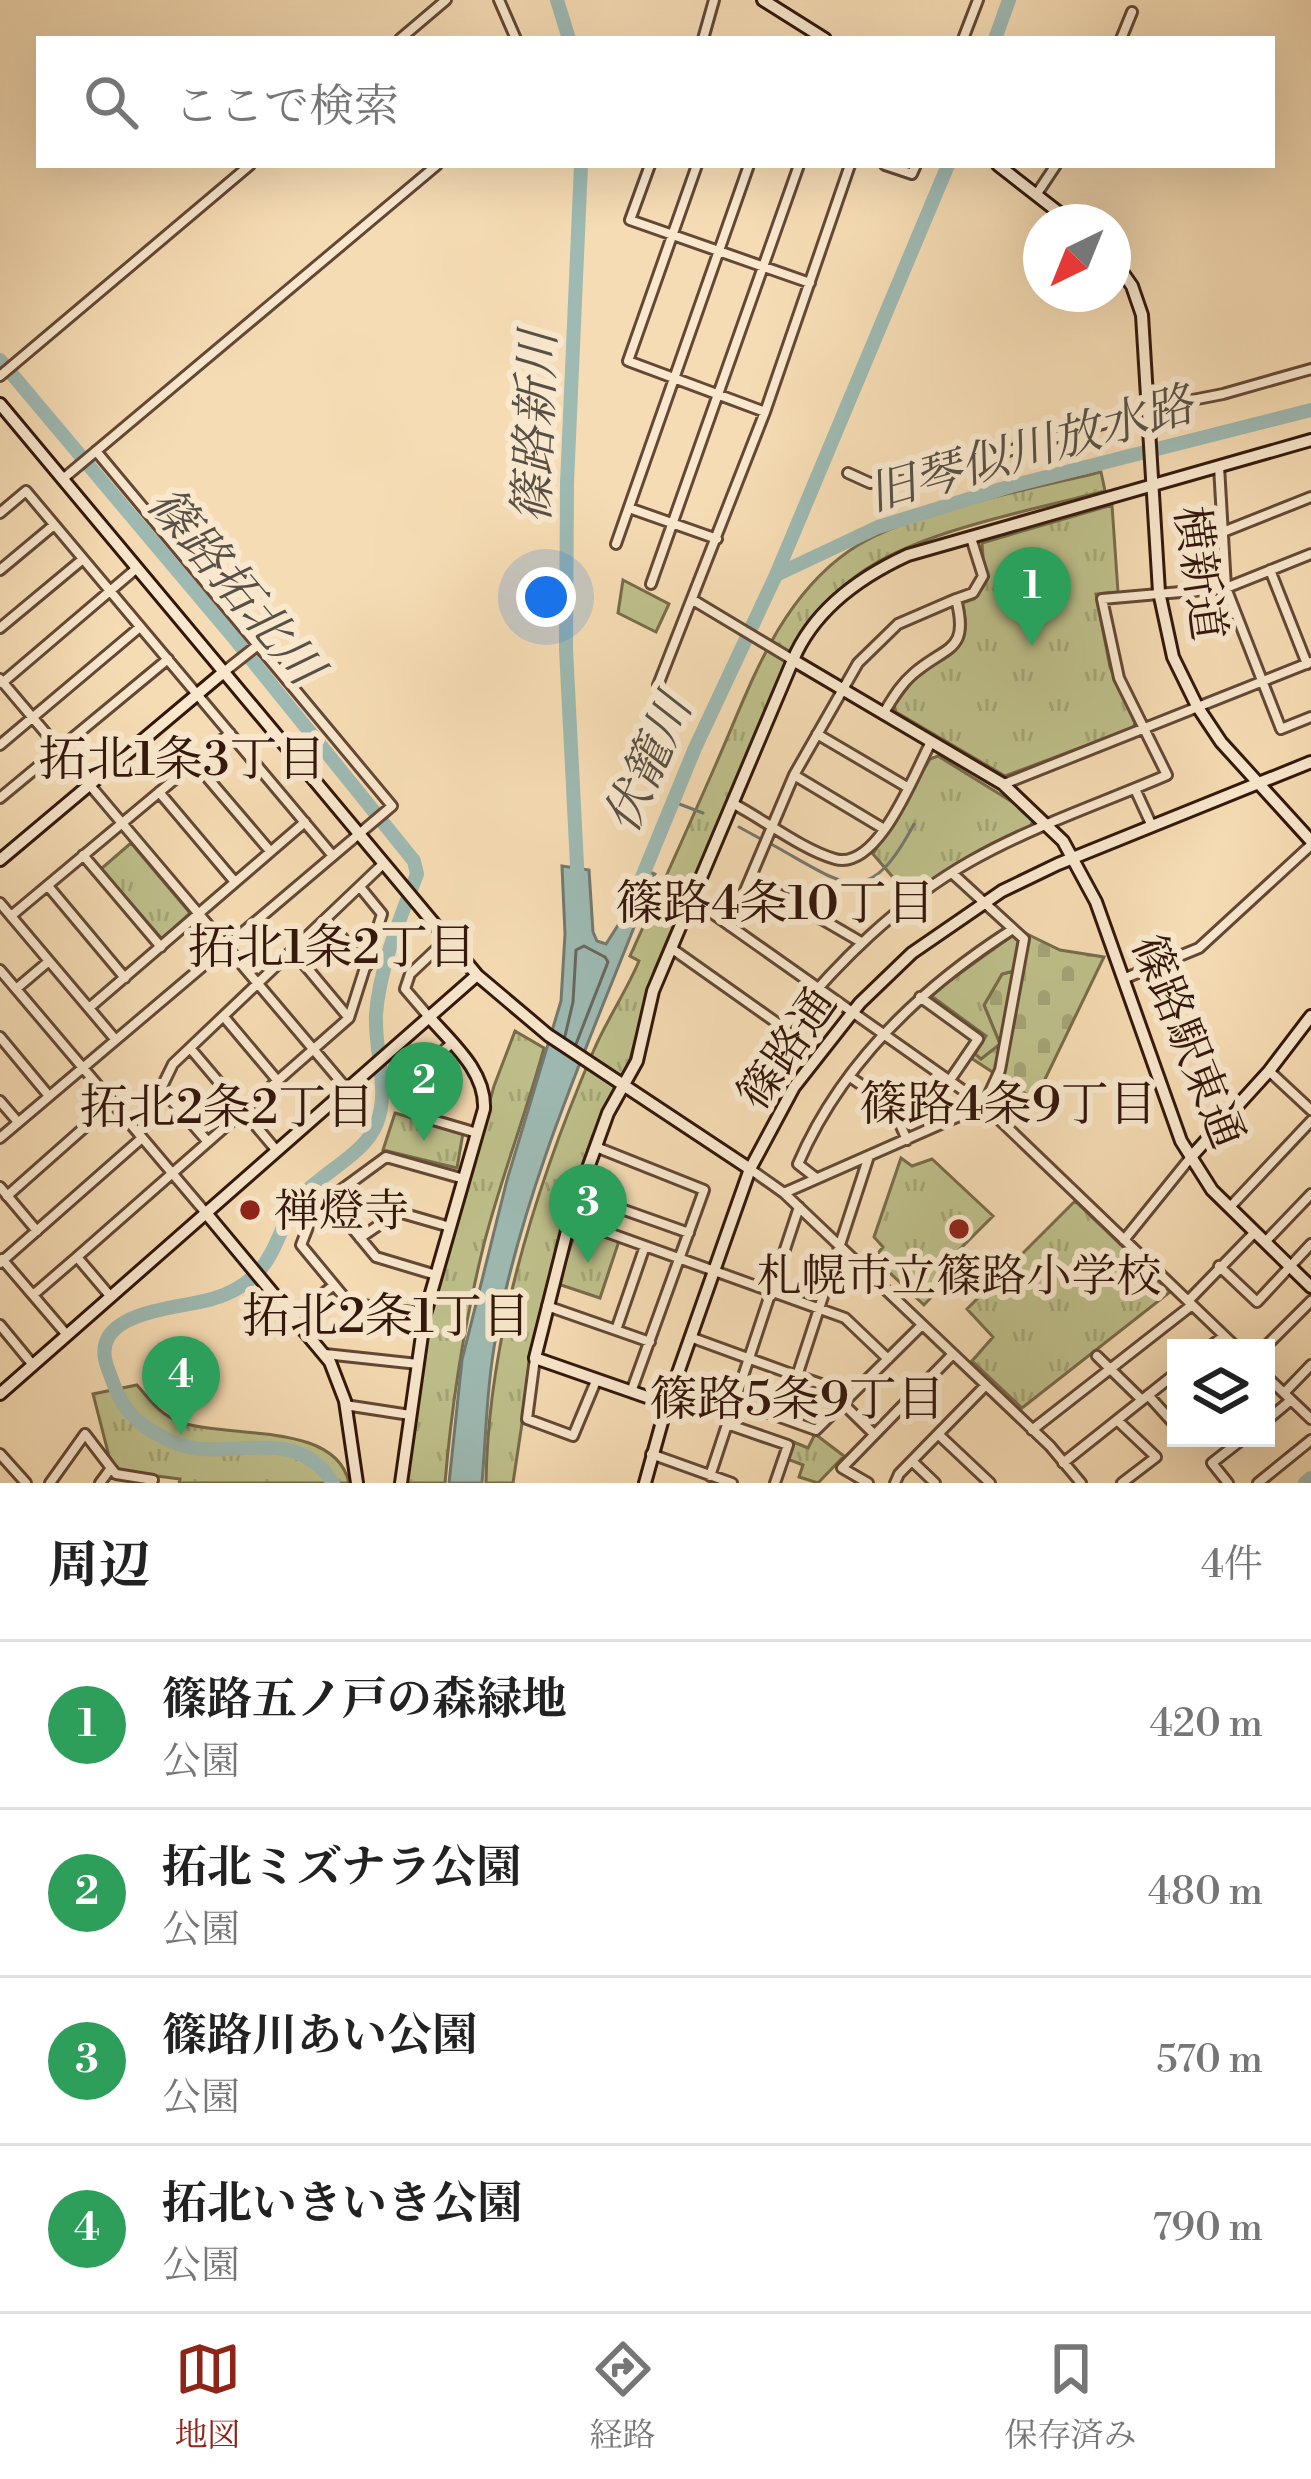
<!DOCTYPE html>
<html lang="ja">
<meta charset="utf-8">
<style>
body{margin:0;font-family:"Libre Bodoni","Noto Serif JP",serif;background:#f2f2f2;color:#222}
.controls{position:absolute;right:36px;bottom:36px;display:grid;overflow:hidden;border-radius:0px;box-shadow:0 12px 48px #0002}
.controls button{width:108px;height:108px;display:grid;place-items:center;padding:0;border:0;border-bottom:3px solid #e0e0e0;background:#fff;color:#222;font:60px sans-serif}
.compass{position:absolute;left:1023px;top:204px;width:108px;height:108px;border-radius:50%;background:#fff;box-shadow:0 12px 48px #0002;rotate:223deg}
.you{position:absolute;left:546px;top:597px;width:42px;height:42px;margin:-30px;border:9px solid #fff;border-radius:50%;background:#1a73e8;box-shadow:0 0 0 18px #1a73e833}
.badge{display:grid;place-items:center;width:78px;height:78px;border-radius:50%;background:#8f2418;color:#fff;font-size:39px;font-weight:700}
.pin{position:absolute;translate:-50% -99px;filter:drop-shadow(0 3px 6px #0008)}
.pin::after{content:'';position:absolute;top:63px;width:42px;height:36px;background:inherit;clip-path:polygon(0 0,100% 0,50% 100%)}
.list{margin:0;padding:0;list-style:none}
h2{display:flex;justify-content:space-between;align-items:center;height:156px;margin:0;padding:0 48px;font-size:51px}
h2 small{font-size:39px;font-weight:400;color:#767676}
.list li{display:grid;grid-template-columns:78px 1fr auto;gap:36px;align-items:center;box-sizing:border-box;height:168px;padding:0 48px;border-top:3px solid #e0e0e0}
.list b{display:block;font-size:45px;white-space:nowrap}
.list p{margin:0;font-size:39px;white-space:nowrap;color:#767676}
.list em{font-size:39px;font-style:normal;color:#767676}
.icon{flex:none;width:66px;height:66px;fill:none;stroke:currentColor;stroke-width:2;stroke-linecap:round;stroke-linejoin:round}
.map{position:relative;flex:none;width:1311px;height:1483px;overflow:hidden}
.search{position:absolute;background:#fff;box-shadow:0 12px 48px #0002;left:36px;right:36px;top:36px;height:132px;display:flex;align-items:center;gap:30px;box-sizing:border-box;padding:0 42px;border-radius:0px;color:#767676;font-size:45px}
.sheet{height:828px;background:#fff}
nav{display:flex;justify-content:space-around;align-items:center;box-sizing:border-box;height:168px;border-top:3px solid #e0e0e0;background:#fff;font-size:33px;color:#767676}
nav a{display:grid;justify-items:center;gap:6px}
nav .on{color:#8f2418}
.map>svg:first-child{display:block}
</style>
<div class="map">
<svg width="1311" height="1483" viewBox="0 0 1311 1483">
<defs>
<pattern id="cemetery-stones" width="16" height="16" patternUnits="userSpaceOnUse" patternTransform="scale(3)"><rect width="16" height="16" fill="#bec08b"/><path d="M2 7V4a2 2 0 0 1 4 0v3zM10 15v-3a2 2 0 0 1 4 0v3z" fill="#a4a477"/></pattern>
<pattern id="park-tufts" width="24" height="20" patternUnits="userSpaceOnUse" patternTransform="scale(3)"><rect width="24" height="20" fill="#bec08b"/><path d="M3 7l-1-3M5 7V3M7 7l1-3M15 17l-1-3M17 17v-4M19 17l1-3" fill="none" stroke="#a4a477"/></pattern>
</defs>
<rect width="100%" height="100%" fill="#f6dcb4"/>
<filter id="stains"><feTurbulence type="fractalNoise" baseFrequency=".00167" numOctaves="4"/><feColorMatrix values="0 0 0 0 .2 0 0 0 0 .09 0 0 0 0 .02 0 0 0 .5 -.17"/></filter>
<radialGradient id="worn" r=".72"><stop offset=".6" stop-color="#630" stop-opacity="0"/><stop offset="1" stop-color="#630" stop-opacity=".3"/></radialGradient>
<!-- grass -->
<path fill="#bec08b" stroke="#786c4b" stroke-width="3" d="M623,580L669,604L656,632L618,613Z"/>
<!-- cemetery -->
<path fill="url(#cemetery-stones)" stroke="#786c4b" stroke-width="3" d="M1027,934L1060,950L1104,957L1035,1100L971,1058L975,1054L981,1058L1000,1044L984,1005L1002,974L1014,971L1019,942Z"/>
<!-- park -->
<path fill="url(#park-tufts)" stroke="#786c4b" stroke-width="3" d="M1101,472L1105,491C1033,510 918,531 859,574C833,593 815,616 796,642L655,969L629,1063L593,1135L567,1209L534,1344L513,1483H486C488,1337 536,1185 593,1052C606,1021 626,992 639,961L630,956C659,892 688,828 716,764C750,687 777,601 849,551C906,511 1032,489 1101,472Z
M1112,505L1118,592L1096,594L1110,667L1135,723L1133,728L1005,776L896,712L894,705C903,692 913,678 926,669C956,649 973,645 962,603L974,599L985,584L982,543Z
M938,756L1014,803L1033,820L1031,826L964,860L909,896L873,854L930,759Z
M131,843L190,913L162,939L101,869Z
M1013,935L1019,942L1014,971L1002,974L984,1005L1000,1044L981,1059L975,1054L986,1036L930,995Z
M515,1031L544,1048C526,1114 501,1178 484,1244C464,1324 452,1401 445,1483H407L430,1314L494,1086Z
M395,1113L463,1133L457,1168L383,1150Z
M901,1158L912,1166L932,1159L993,1216L950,1259L959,1268L924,1305L874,1258L883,1247L874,1237Z
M1075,1201L1170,1292L1022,1408L972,1361L993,1337L967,1309Z
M577,1227L619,1241L600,1298L558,1284Z
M137,1385C150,1400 160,1415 180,1422C228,1439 336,1421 349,1483H179L180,1479L118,1471L109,1456L93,1394Z
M815,1434L844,1456L818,1483L799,1477L803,1465L787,1459L794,1442L808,1448Z"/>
<!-- water -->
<path fill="#9ebab3" stroke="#737970" stroke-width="3" d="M562,866L589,870L593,932L597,941L606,944L620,922L642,869L655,874C597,1025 526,1176 496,1336C487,1384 486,1435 482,1483H449L462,1360L507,1180L561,1001L565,934Z"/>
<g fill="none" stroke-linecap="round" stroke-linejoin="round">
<!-- shore -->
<path stroke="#68685f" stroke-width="3" d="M565,1036L573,1002L576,950L584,946L605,957L608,962L576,1044"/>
<!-- stream -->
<path stroke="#737970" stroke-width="3" d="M674,802L703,813
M739,827L759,838
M771,844C844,884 867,913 914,824"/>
<!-- river -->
<path stroke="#9ebab3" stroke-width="14" d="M557,0L569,39
M995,39L1009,0
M0,360L234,638L414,861L417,874C400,919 380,966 376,1014C374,1050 390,1090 377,1123C365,1155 320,1173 299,1199C282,1221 277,1251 259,1271C247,1284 230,1294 212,1299C180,1309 85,1310 108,1369C114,1386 121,1405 134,1417C149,1432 178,1447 199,1449C249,1453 300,1431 333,1483
M776,575L878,527L1011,486L1311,410
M640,882L695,748L776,575L948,165
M578,885L566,649L567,483L581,165
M1305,1483L1311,1478"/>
<defs>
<path id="street" d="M499,0L516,39
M400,39L446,0
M703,39L714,0
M963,39L978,0
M1121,39L1132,12
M650,165L630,220L810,283
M697,165L628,361L765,412
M885,165L912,174L916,165
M1036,195L1056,165
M0,376L250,165
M1219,466L1226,588L1281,729L1311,717
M848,473L870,483L904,481L1113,421L1136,411L1223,394L1311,369
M64,478L437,165
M629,508L717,539
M0,513L26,491L333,856
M1223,532L1311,497
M616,544L749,165
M0,570L54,525
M1270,570L1307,664
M651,584L799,165
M693,600L793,660
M0,628L83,559
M225,671L258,645
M0,679L347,1089
M2,683L137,568
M658,685L765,412L850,165
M883,714C892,700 900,685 913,674C946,645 970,653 956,599L973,593L983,576L971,538
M817,734L907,787
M0,745L140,627
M194,762L270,851
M794,775L884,829
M1004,784L1311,662
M1135,789L1152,826
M159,792L235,882
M0,798L168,659
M734,804C764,820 803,850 835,859C878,871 914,774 931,742
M83,855L161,947
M751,878L861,942
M48,886L125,978
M692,899L984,1105L1237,1348
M0,903L115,1039
M11,916L230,733
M326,919L367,966
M730,926L794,775L858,663L898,624L956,599
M671,948L784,1028C837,963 897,903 971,861C1033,826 1102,803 1167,775L1119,678L1102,599L1226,588L1311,554
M293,951L349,1018
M0,970L206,1213
M1123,979L1199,948L1311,845
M16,989L49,961
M920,997L978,1039L950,1080
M89,1008L305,822
M224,1017L277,1080
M429,1017L405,989L410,974L447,939
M0,1037L49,1096
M452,1043L423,1069L426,1118L477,1133
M190,1048L277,1151
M1269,1071L1311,1110
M850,1077L892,1106L907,1140
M161,1088L208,1142
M0,1101L18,1122
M139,1134L173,1064L383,864
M0,1138L392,806L96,451
M596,1147L704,1190L631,1392
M750,1169L784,1193L1050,1446L1081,1483
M816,1178L798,1164C841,1064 922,987 1013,929
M0,1187L37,1231
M784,1193L984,1105L1000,1070L1024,939L952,873
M579,1194L689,1233
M7,1196L112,1103
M328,1199L376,1257L436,1275
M1230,1207L1311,1121
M570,1219L845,1318L888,1359
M360,1238L398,1212L450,1227
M1124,1240L1191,1157
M1265,1242L1311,1194
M2,1259L67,1335
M0,1263L142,1138
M1219,1266L1257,1302L1311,1244
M33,1295L77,1257
M111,1297L77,1257L349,1018L382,914L360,887
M1188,1301L1255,1232
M547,1306L650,1342
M425,1314L349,1303L301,1245L315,1209L386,1157L464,1179
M294,1317L334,1285
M0,1325L33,1365
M616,1330L645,1246
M690,1337L797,1376L869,1156
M1208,1348L1224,1336
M1264,1348L1311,1301
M325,1354L418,1364
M1097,1356L1142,1400
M535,1358L527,1419L573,1436L596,1381
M797,1376L824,1385L874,1434
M1266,1376L1311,1419
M1284,1393L1311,1365
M1148,1395L1176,1426
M735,1401L816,1430L921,1326
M345,1405L410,1415
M1117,1420L1156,1457L1122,1483
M1266,1421L1291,1400
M727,1424L788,1445L775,1483
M1032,1430L1192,1305
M938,1434L990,1483
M0,1454L26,1483
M651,1454L732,1483
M912,1461L935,1483
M1063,1463L1176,1373
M710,1476L799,1207
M50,1483L85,1434L111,1468
M100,1483L111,1468L116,1474L153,1480L151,1483
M868,1483L842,1468L952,1355
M895,1483L899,1474L985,1386
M1228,1483L1212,1463L1244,1438
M1258,1483L1311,1440"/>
<path id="secondary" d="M763,0L825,39
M998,165L1071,222
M1113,259L1132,286L1142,315L1159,592L1173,657L1197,706L1221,742L1311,841
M0,404L477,975L548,1035L750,1169
M1311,440L908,555C860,577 814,610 793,660L1003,784L1063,841L1096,902L1181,1141L1212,1190L1311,1287
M0,860L225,671
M1191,1157L1269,1071L1311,1016
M206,1213L330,1362L345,1401L357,1483
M0,1394L477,975
M667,1404L535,1358L571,1215L608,1113L637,1061L653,991L793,660
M401,1483L425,1314L484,1109C486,1072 453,1044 429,1017
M645,1483L667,1404L750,1169L794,1087L860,1003L912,953L1002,891L1058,864L1311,762"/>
</defs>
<!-- street casing -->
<use href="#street" stroke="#644835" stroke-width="14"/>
<!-- secondary casing -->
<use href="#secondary" stroke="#33170b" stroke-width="16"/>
<!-- street -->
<use href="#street" stroke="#f9e8ce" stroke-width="8"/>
<!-- secondary -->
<use href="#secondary" stroke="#f9e8ce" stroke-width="10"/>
</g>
<!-- markers -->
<g fill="#8f2418" stroke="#f9e8ce" stroke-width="4.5">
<circle cx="250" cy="1210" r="12"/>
<circle cx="959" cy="1229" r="12"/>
</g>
<g text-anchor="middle" stroke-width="12" stroke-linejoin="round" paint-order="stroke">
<!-- street labels -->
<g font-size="45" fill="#33170b" stroke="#f9e8ce">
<text transform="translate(1201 573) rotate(82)" y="16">横新道</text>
<text transform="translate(1189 1041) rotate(68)" y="16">篠路駅東通</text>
<text transform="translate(786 1048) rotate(-55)" y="16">篠路通</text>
</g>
<!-- poi labels -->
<g font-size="45" fill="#33170b" stroke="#f9e8ce" text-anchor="start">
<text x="274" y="1226">禅燈寺</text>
<text x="959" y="1291" text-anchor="middle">札幌市立篠路小学校</text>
</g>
<!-- water labels -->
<g font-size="48" font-style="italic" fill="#585046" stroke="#f9e8ce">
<text transform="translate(534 427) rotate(-88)" y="17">篠路新川</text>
<text transform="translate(1030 448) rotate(-16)" y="17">旧琴似川放水路</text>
<text transform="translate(236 585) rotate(50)" y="17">篠路拓北川</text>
<text transform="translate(647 763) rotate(-66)" y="17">伏籠川</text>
</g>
<!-- neighbourhood labels -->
<g font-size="48" fill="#33170b" stroke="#f9e8ce">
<text x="182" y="775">拓北1条3丁目</text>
<text x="775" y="919">篠路4条10丁目</text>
<text x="332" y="963">拓北1条2丁目</text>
<text x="1008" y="1120">篠路4条9丁目</text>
<text x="227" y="1123">拓北2条2丁目</text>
<text x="386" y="1332">拓北2条1丁目</text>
<text x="797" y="1415">篠路5条9丁目</text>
</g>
</g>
<rect width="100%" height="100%" filter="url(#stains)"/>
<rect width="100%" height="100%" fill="url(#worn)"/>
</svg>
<div class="controls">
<button><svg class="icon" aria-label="layers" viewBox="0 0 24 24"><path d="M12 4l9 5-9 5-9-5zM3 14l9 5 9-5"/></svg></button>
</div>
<svg class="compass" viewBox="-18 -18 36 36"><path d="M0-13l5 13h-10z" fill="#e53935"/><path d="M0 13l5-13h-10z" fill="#767676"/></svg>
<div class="you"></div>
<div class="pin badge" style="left:1032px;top:646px;background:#2e9e5b">1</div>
<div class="pin badge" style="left:424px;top:1141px;background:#2e9e5b">2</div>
<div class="pin badge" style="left:588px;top:1263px;background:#2e9e5b">3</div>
<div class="pin badge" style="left:181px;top:1435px;background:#2e9e5b">4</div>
<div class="search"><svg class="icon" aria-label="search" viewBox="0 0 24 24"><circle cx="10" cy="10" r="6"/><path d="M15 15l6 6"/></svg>ここで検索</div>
</div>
<section class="sheet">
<h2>周辺<small>4件</small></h2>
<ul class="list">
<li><span class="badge" style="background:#2e9e5b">1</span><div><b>篠路五ノ戸の森緑地</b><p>公園</p></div><em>420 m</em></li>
<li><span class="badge" style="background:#2e9e5b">2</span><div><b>拓北ミズナラ公園</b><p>公園</p></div><em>480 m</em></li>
<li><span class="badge" style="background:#2e9e5b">3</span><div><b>篠路川あい公園</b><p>公園</p></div><em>570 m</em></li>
<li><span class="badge" style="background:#2e9e5b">4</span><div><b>拓北いきいき公園</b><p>公園</p></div><em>790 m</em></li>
</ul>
</section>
<nav>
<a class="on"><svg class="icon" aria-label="map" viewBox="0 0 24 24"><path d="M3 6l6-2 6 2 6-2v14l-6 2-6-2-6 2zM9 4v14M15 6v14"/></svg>地図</a>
<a><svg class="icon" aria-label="directions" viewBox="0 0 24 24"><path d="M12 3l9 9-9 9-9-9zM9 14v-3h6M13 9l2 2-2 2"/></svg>経路</a>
<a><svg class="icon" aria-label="saved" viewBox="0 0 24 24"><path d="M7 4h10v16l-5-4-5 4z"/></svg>保存済み</a>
</nav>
